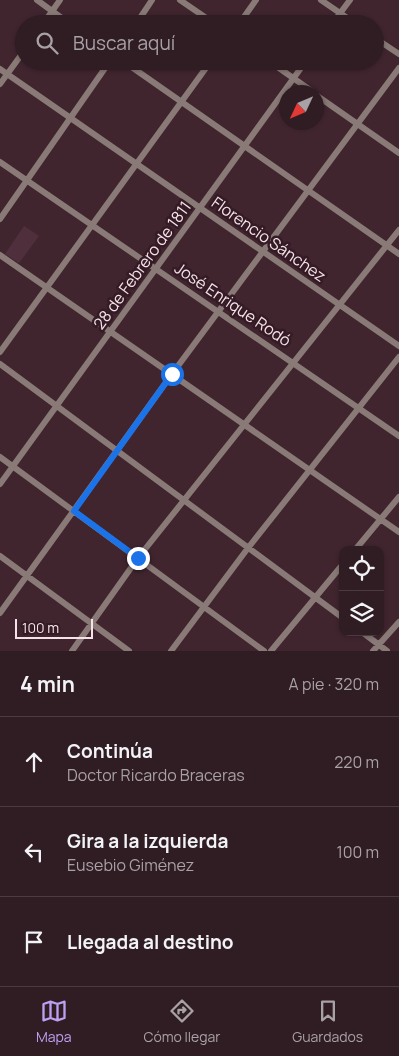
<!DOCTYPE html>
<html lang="es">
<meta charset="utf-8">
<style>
body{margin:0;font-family:Manrope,sans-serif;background:#3c2930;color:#f1f3f6}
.controls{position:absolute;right:15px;bottom:15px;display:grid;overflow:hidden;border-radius:10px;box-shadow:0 1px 4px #0004}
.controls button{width:45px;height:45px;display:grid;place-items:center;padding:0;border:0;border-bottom:1px solid #4b3a41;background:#301c23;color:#f1f3f6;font:25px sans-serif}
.compass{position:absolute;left:279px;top:85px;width:45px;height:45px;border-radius:50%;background:#301c23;box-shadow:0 1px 4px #0004;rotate:226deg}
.scale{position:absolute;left:15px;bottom:12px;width:78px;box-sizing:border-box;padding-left:5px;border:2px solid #f6e3e9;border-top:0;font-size:14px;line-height:18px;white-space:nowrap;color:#f6e3e9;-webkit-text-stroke:4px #351b25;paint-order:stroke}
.stop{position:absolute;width:15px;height:15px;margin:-11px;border:4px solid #1a73e8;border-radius:50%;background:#fff}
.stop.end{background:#1a73e8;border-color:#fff;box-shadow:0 1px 5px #0008}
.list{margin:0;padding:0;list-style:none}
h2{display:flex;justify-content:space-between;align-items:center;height:65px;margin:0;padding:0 20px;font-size:21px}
h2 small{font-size:16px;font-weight:400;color:#a8a1a6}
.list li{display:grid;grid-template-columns:32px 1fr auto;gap:15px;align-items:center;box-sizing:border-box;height:90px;padding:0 20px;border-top:1px solid #4b3a41}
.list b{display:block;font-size:19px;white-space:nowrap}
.list p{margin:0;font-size:16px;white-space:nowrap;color:#a8a1a6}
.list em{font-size:16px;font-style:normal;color:#a8a1a6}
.icon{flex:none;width:28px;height:28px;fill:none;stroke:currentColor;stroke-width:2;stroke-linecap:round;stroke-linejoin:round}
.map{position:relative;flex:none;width:399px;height:651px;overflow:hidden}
.search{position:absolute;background:#301c23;box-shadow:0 1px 4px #0004;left:15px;right:15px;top:15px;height:55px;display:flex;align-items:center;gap:12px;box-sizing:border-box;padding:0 18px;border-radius:28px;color:#a8a1a6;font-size:19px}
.sheet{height:335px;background:#301c23}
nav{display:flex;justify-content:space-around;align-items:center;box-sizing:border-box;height:70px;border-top:1px solid #4b3a41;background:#301c23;font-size:14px;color:#a8a1a6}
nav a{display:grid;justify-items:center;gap:2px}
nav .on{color:#bca0f2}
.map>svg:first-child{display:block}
</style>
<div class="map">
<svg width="399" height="651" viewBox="0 0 399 651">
<rect width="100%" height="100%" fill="#40252f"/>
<!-- built -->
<path fill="#502f3c" d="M24,226L39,236L19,263L5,254Z"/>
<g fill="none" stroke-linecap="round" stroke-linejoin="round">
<!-- minor -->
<path stroke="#897a77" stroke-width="6" d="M37,0L70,24
M180,0L215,24
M321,0L356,24
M43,24L60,0
M136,24L152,0
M239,24L256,0
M332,24L350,0
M375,38L399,54
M123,61L399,254
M269,61L313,92
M0,69L399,346
M0,84L24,51
M316,95L399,153
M0,162L399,436
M0,219L110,61
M0,255L399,532
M0,352L211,61
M0,364L343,618
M0,457L264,651
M0,484L306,61
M355,550L399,497
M0,556L129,651
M0,613L172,374L399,68
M362,632L387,651
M72,651L138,558L399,230
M171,651L248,548L399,357
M271,651L343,564
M373,651L399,622"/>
</g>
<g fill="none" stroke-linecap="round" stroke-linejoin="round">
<!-- route -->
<path stroke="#1a73e8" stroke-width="6" d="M138,558L74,511L172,374"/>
</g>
<g text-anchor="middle" stroke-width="5" stroke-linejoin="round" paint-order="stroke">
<!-- street labels -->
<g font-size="16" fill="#f6e3e9" stroke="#351b25">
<text transform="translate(269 239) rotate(35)" y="6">Florencio Sánchez</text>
<text transform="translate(142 265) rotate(-54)" y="6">28 de Febrero de 1811</text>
<text transform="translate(233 304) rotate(34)" y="6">José Enrique Rodó</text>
</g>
</g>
</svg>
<div class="controls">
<button><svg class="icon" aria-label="locate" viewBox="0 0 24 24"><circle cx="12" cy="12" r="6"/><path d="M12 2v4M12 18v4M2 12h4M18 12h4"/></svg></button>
<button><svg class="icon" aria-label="layers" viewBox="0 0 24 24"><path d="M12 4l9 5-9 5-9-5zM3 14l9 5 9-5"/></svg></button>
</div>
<svg class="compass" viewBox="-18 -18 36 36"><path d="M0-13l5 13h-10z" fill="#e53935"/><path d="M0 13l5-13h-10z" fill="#a8a1a6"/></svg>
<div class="scale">100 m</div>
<div class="stop" style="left:172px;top:374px"></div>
<div class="stop end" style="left:138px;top:558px"></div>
<div class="search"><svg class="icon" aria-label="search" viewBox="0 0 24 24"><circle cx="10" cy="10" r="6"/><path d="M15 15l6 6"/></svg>Buscar aquí</div>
</div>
<section class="sheet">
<h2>4 min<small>A pie · 320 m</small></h2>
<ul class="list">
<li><svg class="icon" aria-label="ahead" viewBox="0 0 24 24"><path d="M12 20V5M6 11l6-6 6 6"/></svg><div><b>Continúa</b><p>Doctor Ricardo Braceras</p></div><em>220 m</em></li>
<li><svg class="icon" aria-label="left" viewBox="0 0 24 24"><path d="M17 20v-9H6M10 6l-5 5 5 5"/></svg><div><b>Gira a la izquierda</b><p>Eusebio Giménez</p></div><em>100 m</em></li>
<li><svg class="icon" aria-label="arrive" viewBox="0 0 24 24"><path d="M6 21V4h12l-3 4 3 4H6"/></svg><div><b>Llegada al destino</b></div></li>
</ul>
</section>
<nav>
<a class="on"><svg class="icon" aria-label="map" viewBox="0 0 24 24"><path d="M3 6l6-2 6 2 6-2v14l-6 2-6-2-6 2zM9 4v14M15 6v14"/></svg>Mapa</a>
<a><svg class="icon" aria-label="directions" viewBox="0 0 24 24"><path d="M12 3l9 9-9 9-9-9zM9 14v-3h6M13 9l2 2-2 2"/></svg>Cómo llegar</a>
<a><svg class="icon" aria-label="saved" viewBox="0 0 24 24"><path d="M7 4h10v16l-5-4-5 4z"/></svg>Guardados</a>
</nav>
